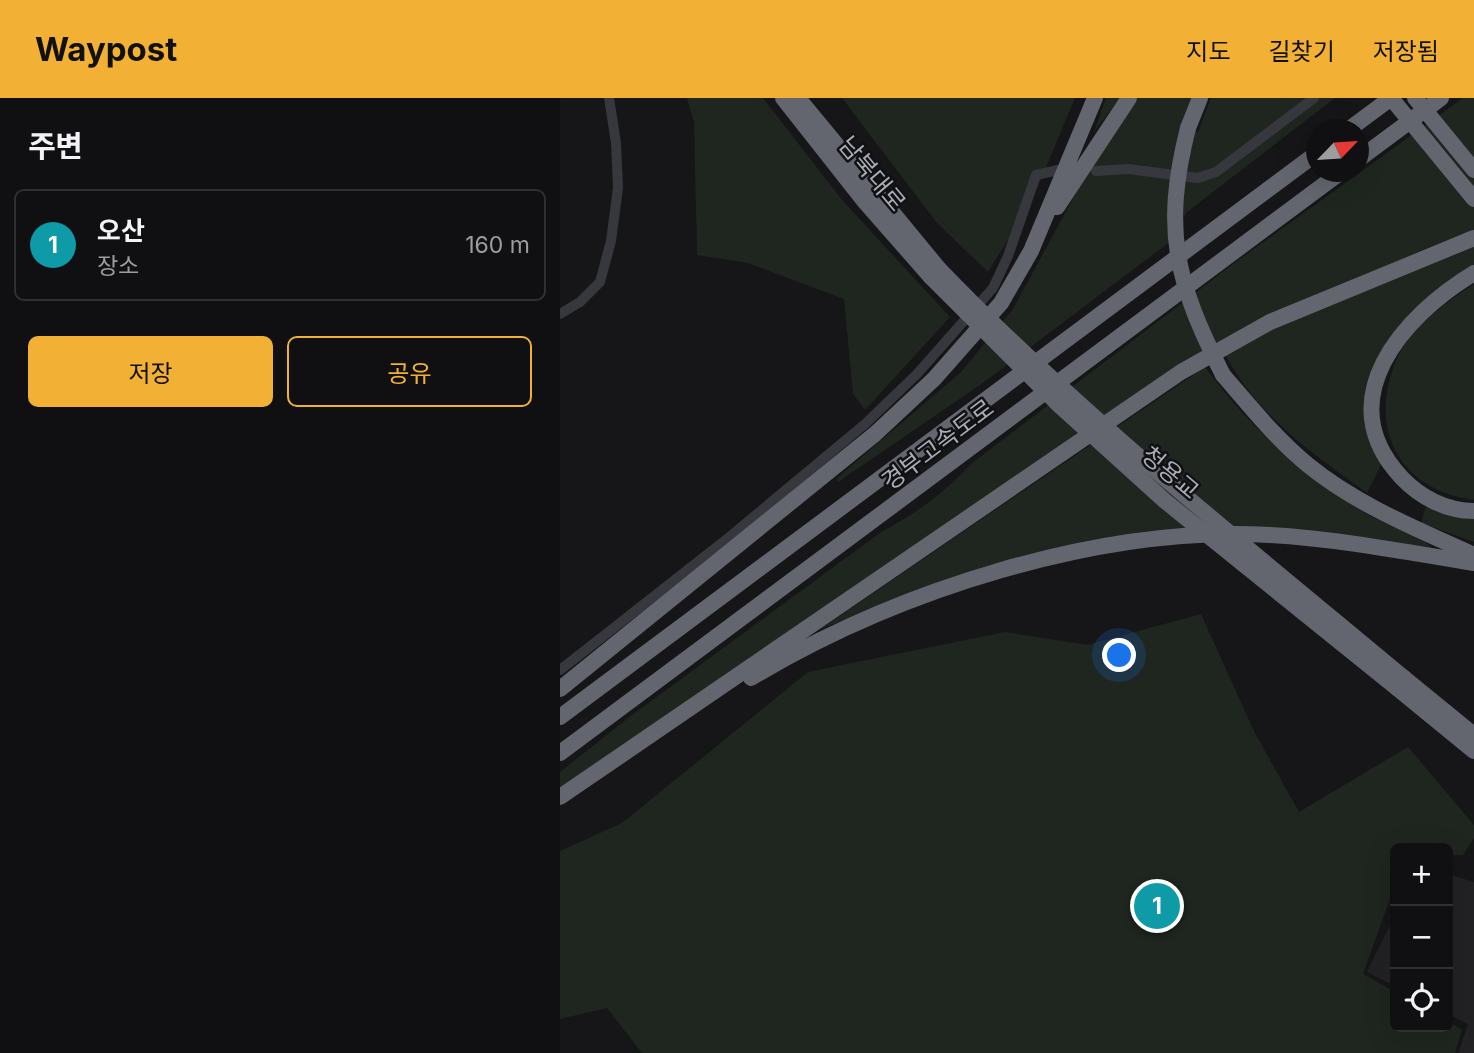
<!DOCTYPE html>
<html lang="ko">
<meta charset="utf-8">
<style>
body{margin:0;font-family:Inter,"Noto Sans KR",sans-serif;background:#19191b;color:#f1f3f6}
.controls{position:absolute;right:21px;bottom:21px;display:grid;overflow:hidden;border-radius:10px;box-shadow:0 7px 28px #0002}
.controls button{width:63px;height:63px;display:grid;place-items:center;padding:0;border:0;border-bottom:2px solid #303032;background:#101012;color:#f1f3f6;font:35px sans-serif}
.compass{position:absolute;left:746px;top:21px;width:63px;height:63px;border-radius:50%;background:#101012;box-shadow:0 7px 28px #0002;rotate:65deg}
.you{position:absolute;left:560px;top:558px;width:24px;height:24px;margin:-18px;border:5px solid #fff;border-radius:50%;background:#1a73e8;box-shadow:0 0 0 10px #1a73e833}
.badge{display:grid;place-items:center;width:46px;height:46px;border-radius:50%;background:#f2b134;color:#fff;font-size:23px;font-weight:700}
.pin{position:absolute;translate:-50% -50%;border:4px solid #fff;box-shadow:0 2px 7px #0006}
.list{margin:0;padding:0;list-style:none}
h2{display:flex;justify-content:space-between;align-items:center;height:91px;margin:0;padding:0 28px;font-size:30px}
h2 small{font-size:23px;font-weight:400;color:#9c9d9f}
.list li{display:grid;grid-template-columns:46px 1fr auto;gap:21px;align-items:center;box-sizing:border-box;height:112px;margin:0 14px 14px;padding:0 14px;border:2px solid #303032;border-radius:10px}
.list b{display:block;font-size:26px;white-space:nowrap}
.list p{margin:0;font-size:23px;white-space:nowrap;color:#9c9d9f}
.list em{font-size:23px;font-style:normal;color:#9c9d9f}
.actions{display:flex;gap:14px;padding:21px 28px}
.actions a{flex:1;padding:16px 0;border:2px solid #f2b134;border-radius:10px;text-align:center;font-size:24px;color:#f2b134}
.actions .main{background:#f2b134;color:#111}
.icon{flex:none;width:38px;height:38px;fill:none;stroke:currentColor;stroke-width:2;stroke-linecap:round;stroke-linejoin:round}
.map{position:relative;flex:none;width:914px;height:955px;overflow:hidden}
header{display:flex;align-items:center;gap:42px;box-sizing:border-box;height:98px;padding:0 35px;background:#f2b134;color:#111}
header strong{font-size:33px}
nav{display:flex;gap:38px;margin-inline-start:auto;font-size:24px}
main{display:flex}
aside{flex:1;background:#101012}
.map>svg:first-child{display:block}
</style>
<header>
<strong>Waypost</strong>
<nav><a>지도</a><a>길찾기</a><a>저장됨</a></nav>
</header>
<main>
<aside>
<h2>주변<small></small></h2>
<ul class="list">
<li><span class="badge" style="background:#0f9aa8">1</span><div><b>오산</b><p>장소</p></div><em>160 m</em></li>
</ul>
<div class="actions"><a class="main">저장</a><a>공유</a></div>
</aside>
<div class="map">
<svg width="914" height="955" viewBox="0 0 914 955">
<rect width="100%" height="100%" fill="#161618"/>
<!-- built -->
<path fill="#222225" d="M888,776L914,784V955H898L908,926L888,916Z
M835,817V888L807,874Z"/>
<!-- green -->
<path fill="#1e261f" d="M127,0H203L283,103L390,219L305,312L293,296L284,201L188,165L137,157L134,24Z
M282,0H515L471,105L428,174L377,125Z
M546,0H560L534,34Z
M578,0H633L623,27L638,34L651,0H775L627,114L607,146L423,285L278,384L277,380L400,275L453,211L524,80Z
M903,0H914V134L752,199L656,245L0,690V674L68,620L321,434C357,415 384,395 412,365L677,163Z
M914,148V171L892,184L810,289L823,363L807,395C753,356 698,318 666,258L715,229Z
M914,186V402C841,392 808,334 835,265C848,231 885,205 914,186Z
M645,269C688,328 744,378 807,416C823,426 864,438 873,451L789,438L555,442L317,508L259,532Z
M867,405L914,420V444L861,425Z
M641,516L694,633L739,714L848,649L914,727V740L903,757H888V750H835V787L803,876L835,894V929H888V923L902,932L895,955H82L47,910L0,921V753L62,725L248,574L445,534L527,547Z"/>
<g fill="none" stroke-linecap="round" stroke-linejoin="round">
<!-- minor -->
<path stroke="#37383d" stroke-width="10" d="M536,73L568,71L638,80L656,74L754,0
M0,216L20,204L40,184L51,143L58,90L56,45L49,0
M0,572L167,441L305,326L357,276L433,190L448,158L476,77L498,72"/>
<!-- highway -->
<path stroke="#63666e" stroke-width="16" d="M223,0L305,104L370,178
M238,0L379,171
M628,30L640,0
M788,32L831,0
M799,61L881,0
M497,109L569,0
M914,175C843,218 768,302 842,380C861,400 887,413 914,413
M663,277C690,308 716,341 748,367C797,407 857,431 914,457
M191,580C336,493 540,427 710,437C779,441 846,454 914,465
M844,580L914,637
M837,590L914,653
M0,591L315,336L374,281L441,205L471,153L535,0
M0,619L757,55
M0,655L781,74
M0,699L621,274L710,224L914,140"/>
<!-- highway-bridge -->
<path stroke="#63666e" stroke-width="16" d="M831,0L914,101
M855,0L914,72
M628,30C602,133 616,184 663,277
M379,171C523,320 685,447 844,580
M370,178L499,307L605,403L837,590"/>
</g>
<g text-anchor="middle" stroke-width="5" stroke-linejoin="round" paint-order="stroke">
<!-- street labels -->
<g font-size="24" fill="#a8adb8" stroke="#111113">
<text transform="translate(312 76) rotate(50)" y="8">남북대로</text>
<text transform="translate(378 347) rotate(-37)" y="8">경부고속도로</text>
<text transform="translate(610 375) rotate(40)" y="8">청용교</text>
</g>
</g>
</svg>
<div class="controls">
<button>+</button>
<button>−</button>
<button><svg class="icon" aria-label="locate" viewBox="0 0 24 24"><circle cx="12" cy="12" r="6"/><path d="M12 2v4M12 18v4M2 12h4M18 12h4"/></svg></button>
</div>
<svg class="compass" viewBox="-18 -18 36 36"><path d="M0-13l5 13h-10z" fill="#e53935"/><path d="M0 13l5-13h-10z" fill="#9c9d9f"/></svg>
<div class="you"></div>
<div class="pin badge" style="left:597px;top:808px;background:#0f9aa8">1</div>
</div>
</main>
